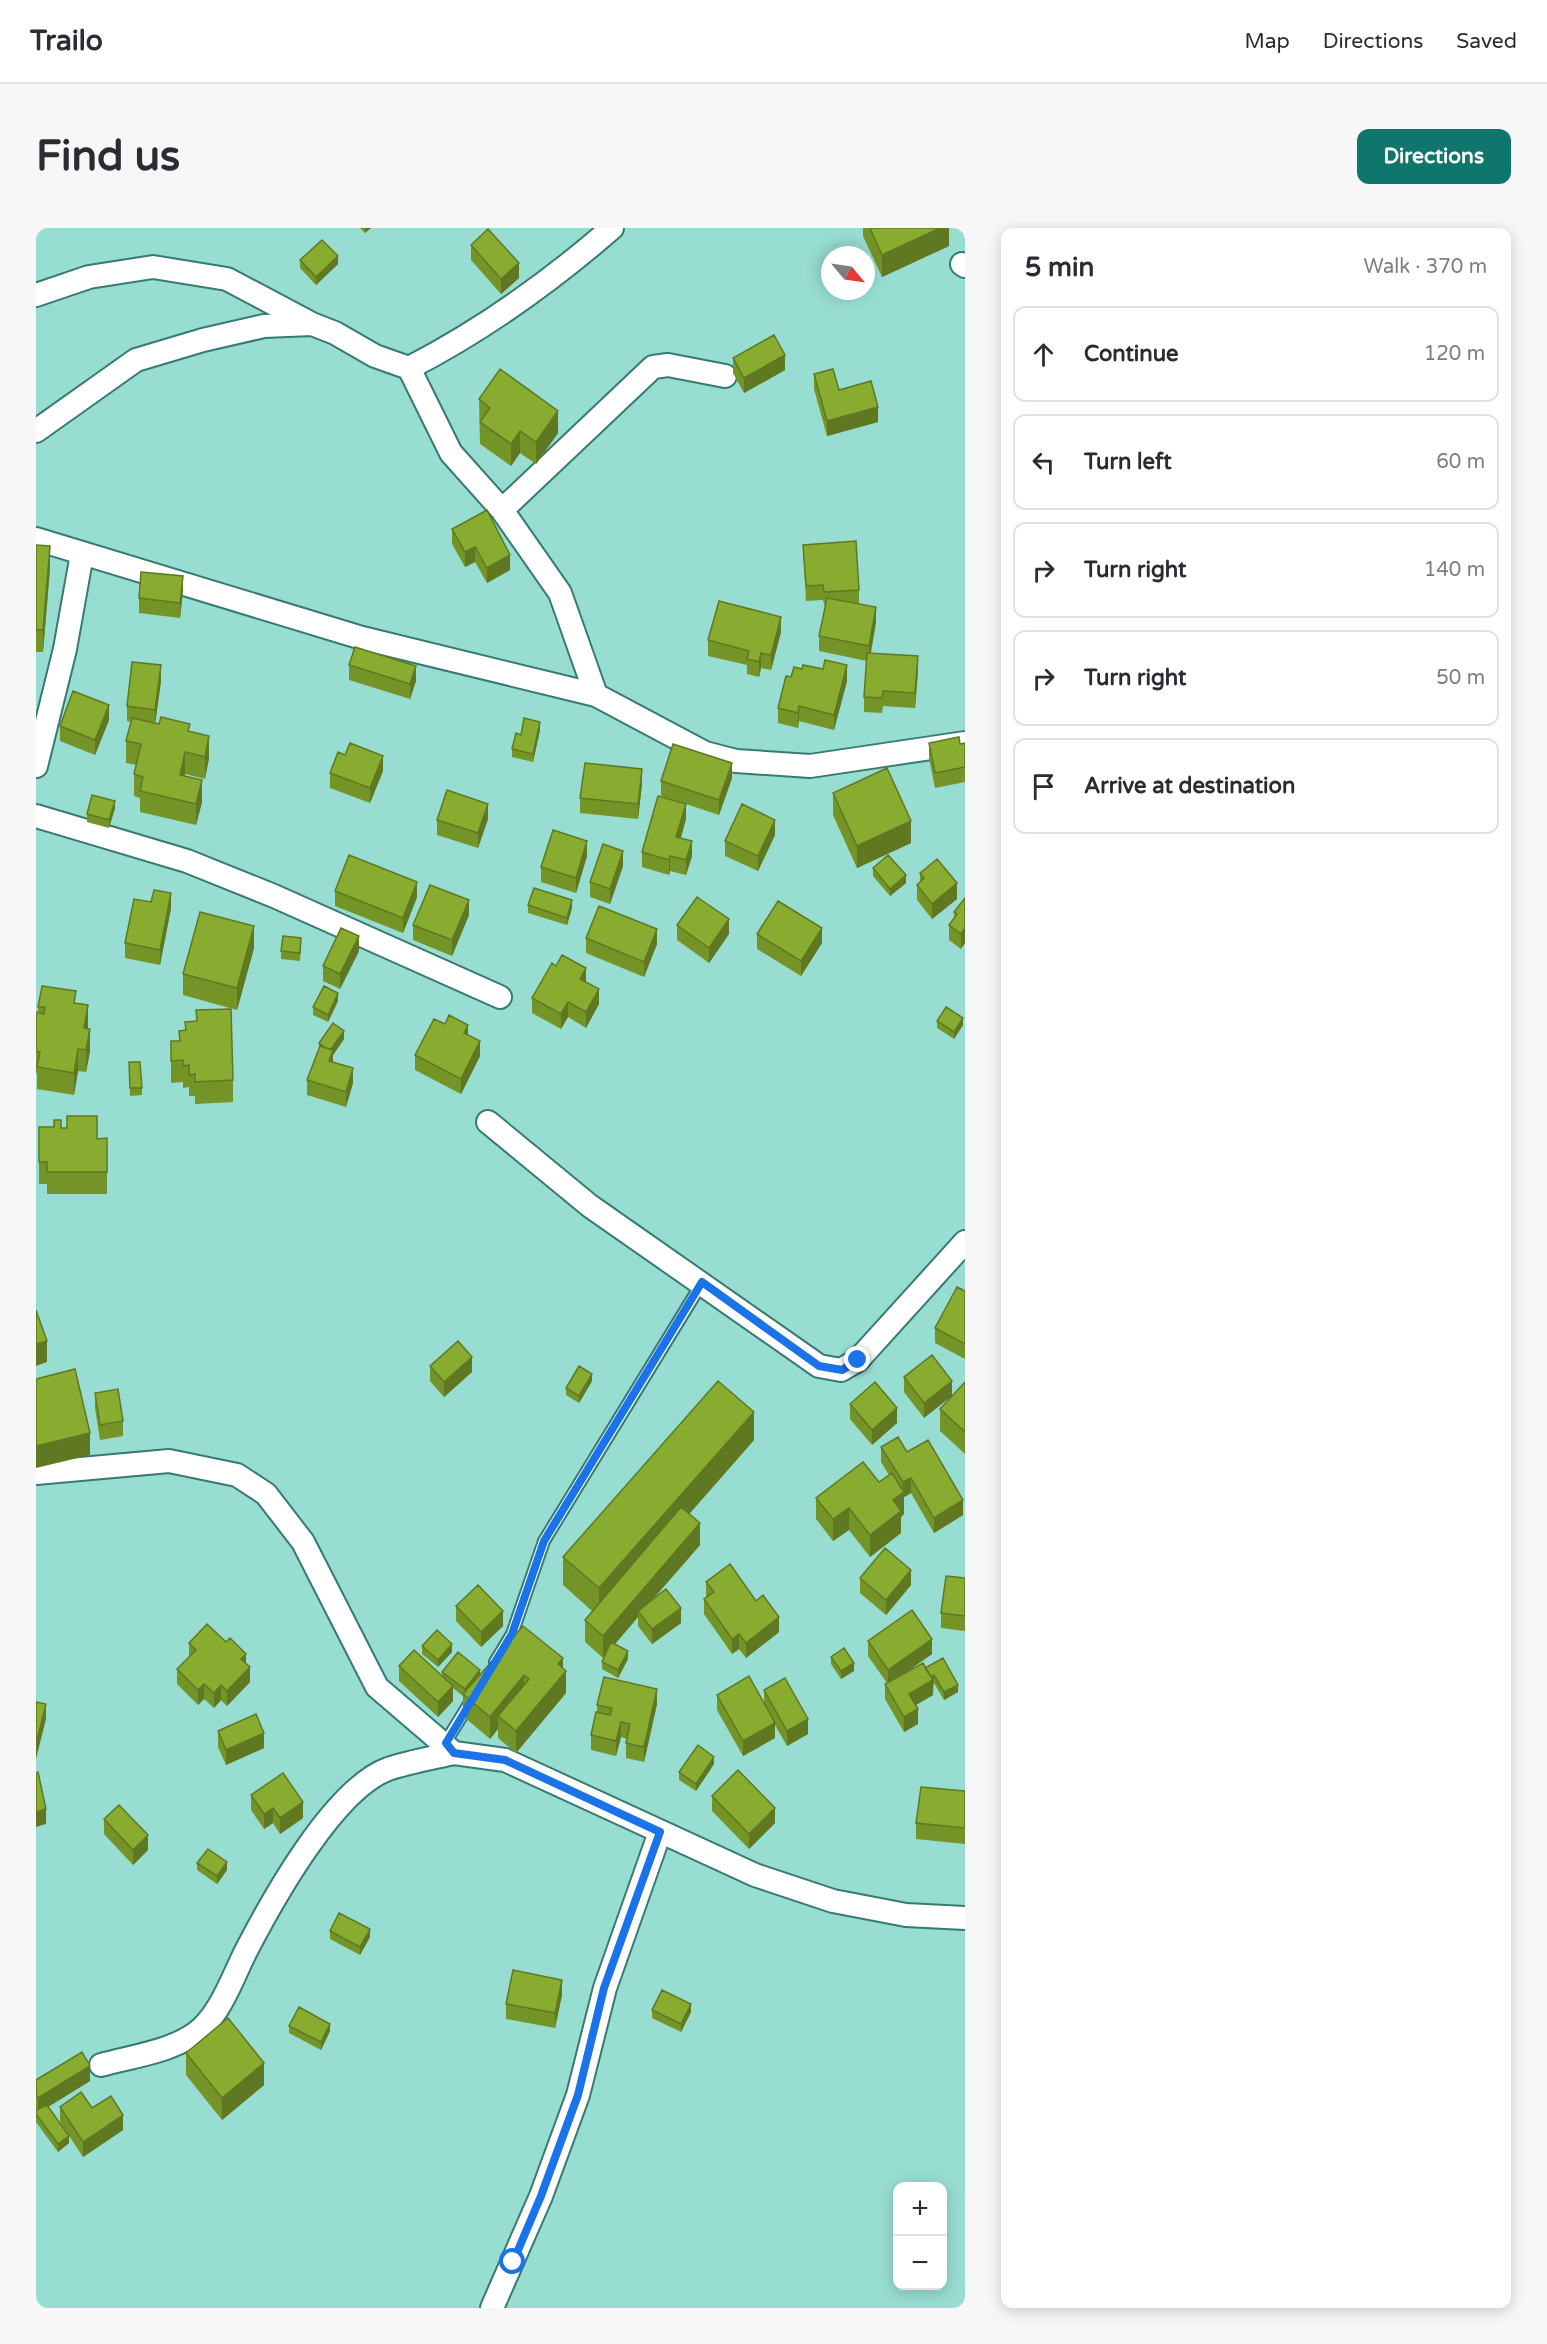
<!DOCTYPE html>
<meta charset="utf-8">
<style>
body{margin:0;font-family:"Varela Round",sans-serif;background:#f7f7f7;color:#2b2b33}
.controls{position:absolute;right:18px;bottom:18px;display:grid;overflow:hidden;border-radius:12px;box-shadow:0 3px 15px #0003}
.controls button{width:54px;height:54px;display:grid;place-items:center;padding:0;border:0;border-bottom:2px solid #e1e1e2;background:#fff;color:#2b2b33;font:30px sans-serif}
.compass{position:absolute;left:785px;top:18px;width:54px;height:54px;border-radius:50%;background:#fff;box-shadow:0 3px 15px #0003;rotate:119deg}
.stop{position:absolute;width:18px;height:18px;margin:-14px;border:4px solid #1a73e8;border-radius:50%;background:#fff}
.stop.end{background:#1a73e8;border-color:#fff;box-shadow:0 2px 6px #0008}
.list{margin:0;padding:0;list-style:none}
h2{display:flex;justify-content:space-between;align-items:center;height:78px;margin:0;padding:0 24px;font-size:26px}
h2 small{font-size:20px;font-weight:400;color:#7c7c81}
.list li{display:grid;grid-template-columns:39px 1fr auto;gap:18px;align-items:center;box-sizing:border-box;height:96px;margin:0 12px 12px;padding:0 12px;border:2px solid #e1e1e2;border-radius:12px}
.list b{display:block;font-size:22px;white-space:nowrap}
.list em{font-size:20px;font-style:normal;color:#7c7c81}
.icon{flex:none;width:33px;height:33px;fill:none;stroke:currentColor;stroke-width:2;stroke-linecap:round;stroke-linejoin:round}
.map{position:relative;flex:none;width:929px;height:2080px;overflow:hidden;border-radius:12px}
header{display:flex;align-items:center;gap:36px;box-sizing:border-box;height:84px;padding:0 30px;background:#fff;border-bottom:2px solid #e1e1e2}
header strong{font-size:28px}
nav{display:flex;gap:33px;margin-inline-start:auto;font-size:21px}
.intro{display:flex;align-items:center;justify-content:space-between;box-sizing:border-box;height:144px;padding:0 36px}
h1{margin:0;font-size:42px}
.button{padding:15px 27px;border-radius:12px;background:#0f766e;color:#fff;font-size:21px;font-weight:700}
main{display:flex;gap:36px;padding:0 36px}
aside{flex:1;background:#fff;border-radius:12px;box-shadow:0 3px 15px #0003}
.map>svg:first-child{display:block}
</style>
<header>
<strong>Trailo</strong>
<nav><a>Map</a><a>Directions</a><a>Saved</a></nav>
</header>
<div class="intro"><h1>Find us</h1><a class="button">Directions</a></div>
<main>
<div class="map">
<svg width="929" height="2080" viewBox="0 0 929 2080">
<rect width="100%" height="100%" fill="#98ddd2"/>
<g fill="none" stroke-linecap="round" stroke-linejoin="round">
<defs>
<path id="lane" d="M459,1434L476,1406L508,1313L666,1055
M409,1515L435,1473"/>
<path id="street" d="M926,36L929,38
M0,67L53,49L117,39L191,51L274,95
M373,140L415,225L466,282L524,365L560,467
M0,203L100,132L167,112L228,98L276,96L299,105L339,128L373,140C445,103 515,53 576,0
M466,282L617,139L632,137L689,148
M0,311L326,410L560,467L669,525L700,533L774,538L929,515
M0,538L29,421L46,326
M0,588L151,633L238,668L464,769
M452,894L554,978L783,1138L805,1142L822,1132L929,1014
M0,1245L133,1233L201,1247L230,1266L267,1314L341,1459L418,1525L469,1532L719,1647L797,1673L870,1687L929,1690
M65,1837C97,1828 141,1823 166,1800C187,1780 198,1746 211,1721C237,1671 298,1561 352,1541C373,1534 396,1530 418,1525
M456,2080L505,1968L542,1867L569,1760L624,1604"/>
</defs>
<!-- lane casing -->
<use href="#lane" stroke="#377a72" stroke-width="14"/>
<!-- street casing -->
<use href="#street" stroke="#377a72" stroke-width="26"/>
<!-- lane -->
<use href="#lane" stroke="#fff" stroke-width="10"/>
<!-- street -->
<use href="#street" stroke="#fff" stroke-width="22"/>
</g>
<!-- wall -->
<path fill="#759428" d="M324,0H335L329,5Z
M827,0H913V18L846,49L827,8Z
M435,17L483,50L465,66L435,32Z
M264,32L302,36L280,57L264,40Z
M697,130L749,142L708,165L697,145Z
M778,146L803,162L842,194L791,208L778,161Z
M443,171L522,205L500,236L484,225L475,238L444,216Z
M416,301L474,342L451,355L439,334L429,339L416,316Z
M0,317L14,340L7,424H0Z
M767,317L823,362V376L840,394L835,425L882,443L879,480L847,478L846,485L828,484V469L831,433L783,423V408L789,379L787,372L770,373Z
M147,363L144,390L103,385V370Z
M745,404L735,442L725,440L723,449L711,446V437L672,428V412Z
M313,437L380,453L374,471L313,452Z
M766,441H787L811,453L798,502L763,493L762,500L742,495V480L755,449Z
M125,453L119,495L154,504L173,530L169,551L149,546L148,548L166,574L160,597L104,584V570L98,568V546L100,537L90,535V513L95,494L91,493V478Z
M73,492L59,527L24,513V498Z
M504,502L497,534L476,529V521L485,507Z
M893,515L924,516L929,515V554L899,560L893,530Z
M309,527L347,543L334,575L294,560V545Z
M696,550L683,587L650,576V591L645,610L656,628L650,647L634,643L633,647L606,639V624L637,572L625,568V553Z
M606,556L602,591L544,585V570Z
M797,565L875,615L821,640L797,587Z
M79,580L73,600L51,594V586Z
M452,591L442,620L401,607V592Z
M739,607L722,643L689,628V613Z
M551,628L540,665L505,654V639Z
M587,638L574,676L554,669V654Z
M837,640L870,655L854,668L837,648Z
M884,645L921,671L896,691L881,672V657L884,654Z
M299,663L381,669L367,705L299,678Z
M929,670L925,721L913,712V697L918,690V684Z
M492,677L536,680L531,697L492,685Z
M135,680L124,737L89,730V715Z
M433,687L416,728L377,712V697Z
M641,697L693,706L673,735L641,712Z
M721,706L786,715L765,748L721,721Z
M550,710L621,716L608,749L550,725Z
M265,718L264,733L245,731V723Z
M218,720L201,782L147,767V746Z
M323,723L304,761L287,753V738Z
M550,754L563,776L550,800L532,789L525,801L496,785V770Z
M302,773L292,794L277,787V779Z
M40,775L52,799L54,823L50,844L42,843L38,867L1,861V846L0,845V784L2,785V779Z
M160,782L197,852V874L159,876V868H153V859L147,860V854L135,855V813H143V803L149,802L160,793Z
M901,793L927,797L918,811L901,800Z
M308,811L297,827V834L317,855L310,879L271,867V852L283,821V815Z
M379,827L444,828L425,866L379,842Z
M93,834L106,860V867L94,868Z
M3,899L25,900L61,911L71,910V966H11V956H3Z
M929,1063V1131L899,1115V1100Z
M896,1127L888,1190L868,1164V1149Z
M394,1138L436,1144L408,1169L394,1153Z
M556,1153L543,1175L530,1167V1160Z
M929,1154V1226L904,1203V1181Z
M59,1165L87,1193V1208L64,1212L59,1180Z
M814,1176L861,1195L836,1217L814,1191Z
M718,1212L653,1286L664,1317L616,1372L645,1395L616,1416L602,1398V1389L579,1416L592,1431L582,1450L566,1441V1434L567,1430L549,1414V1392L556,1383L527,1357V1329Z
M845,1219L871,1224L927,1287L898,1305L875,1265L868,1269V1286L865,1289V1305L834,1329L813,1302L797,1313L780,1291V1270L843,1254L853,1247L845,1234Z
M824,1350L875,1357L850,1387L824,1365Z
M929,1350V1403L905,1400V1385Z
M670,1354L720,1373L743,1404L710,1430L703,1421L696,1426L668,1386V1371L670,1370Z
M420,1378L467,1398L445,1419L420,1393Z
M832,1413L896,1426L870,1444L889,1440L922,1464L908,1472L898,1455L897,1456V1467L880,1477L882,1496L868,1504L849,1471V1456L851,1455L832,1428Z
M153,1415L210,1436L214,1454L191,1478L185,1472L178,1480L168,1471L162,1477L141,1456V1441L153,1429Z
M386,1418L416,1424L402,1439L386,1426Z
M795,1429L818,1443L805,1451L795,1436Z
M363,1438L406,1448V1444L444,1447L527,1441L530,1465L480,1525L462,1510V1501L454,1511L427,1488V1468L417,1460V1473L402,1489L363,1453Z
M728,1462L772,1506L751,1518L739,1497V1510L707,1528L681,1482V1467L728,1475Z
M621,1476L608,1534L590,1530V1515L591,1511L585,1509L580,1528L555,1522V1507L561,1484V1477Z
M182,1503L228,1520L190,1537L182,1519Z
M678,1536L660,1563L643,1552V1544Z
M929,1563V1616L880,1611V1595Z
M215,1567L267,1590L244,1606L237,1595L228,1601L215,1582Z
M676,1568L739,1595L713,1621L676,1583Z
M68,1591L112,1622L97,1637L68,1606Z
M161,1635L191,1642L181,1656L161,1642Z
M294,1703L334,1709L324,1727L294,1711Z
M526,1767L519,1800L470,1791V1776Z
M616,1782L655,1784L645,1804L616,1790Z
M253,1798L294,1803L285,1822L253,1805Z
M150,1825L228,1857L186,1892L150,1847Z
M0,1852L54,1853L12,1879L33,1915L22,1924L0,1894Z
M24,1879L56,1880L87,1902L47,1929L24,1894Z"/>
<!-- shaded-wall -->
<path fill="#5f7821" d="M329,0H335L329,5Z
M904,0H913V18L846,49V27Z
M302,28V36L280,57V49Z
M483,35V50L465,66V51Z
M749,127V142L708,165V150Z
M842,179V194L791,208V193Z
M522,183V205L500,236V214Z
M484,203V225L475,238V216Z
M14,318V340L7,424V402Z
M439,319V334L429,339V324Z
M474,327V342L451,355V340Z
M147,348V363L144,390V375Z
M840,379V394L833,433V418Z
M745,389V404L735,442V427Z
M725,425V440L723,449V434Z
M882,428V443L879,480V465Z
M125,437V453L119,497V482Z
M811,437V453L798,502V487Z
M380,438V453L374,471V456Z
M73,477V492L59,527V512Z
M763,478V493L762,500V485Z
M504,494V502L497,534V526Z
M173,508V530L169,551V529Z
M149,524V546L144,569V547Z
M347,528V543L334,575V560Z
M696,535V550L683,587V572Z
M606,541V556L602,591V576Z
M166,552V574L160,597V576Z
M79,573V580L73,600V592Z
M452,576V591L442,620V605Z
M650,576V591L640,624V609Z
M739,592V607L722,643V628Z
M875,593V615L821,640V618Z
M551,613V628L540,665V650Z
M656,613V628L650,647V632Z
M587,623V638L574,676V661Z
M634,628V643L633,647V632Z
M870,647V655L854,668V661Z
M381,654V669L367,705V690Z
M921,655V671L896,691V676Z
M135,665V680L124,737V722Z
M433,672V687L416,728V712Z
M536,672V680L531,697V690Z
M693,691V706L673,735V720Z
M218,698V720L201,782V760Z
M786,700V715L765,748V733Z
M929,700V715L925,721V706Z
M621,701V716L608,749V734Z
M323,708V723L304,761V746Z
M550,740V755L544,751Z
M563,761V776L550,800V784Z
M302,765V773L292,794V787Z
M532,774V789L525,801V786Z
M52,777V799L48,822V800Z
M927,790V797L918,811V804Z
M432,797V812L428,805Z
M54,801V823L50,844V822Z
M308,803V811L297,827V837L293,848L294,823Z
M444,813V828L425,866V851Z
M42,821V843L38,867V845Z
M317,840V855L310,879V864Z
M11,1113V1134L0,1138V1116Z
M436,1129V1144L408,1169V1154Z
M556,1146V1153L543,1175V1168Z
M916,1153V1168L888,1190V1175Z
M861,1180V1195L836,1217V1202Z
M718,1184V1212L563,1389V1360Z
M54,1205V1227L0,1240V1218Z
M875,1250V1265L868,1269V1286L865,1289V1305L834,1329V1307L857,1272L867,1265V1254Z
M927,1272V1287L898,1305V1290Z
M813,1280V1302L797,1313V1291Z
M664,1295V1317L604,1386L602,1383V1389L567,1430V1408Z
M875,1342V1357L850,1387V1372Z
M645,1380V1395L616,1416V1401Z
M467,1383V1398L445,1419V1404Z
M743,1389V1404L710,1430V1415Z
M703,1406V1421L696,1426V1411Z
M896,1411V1426L852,1457V1442Z
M416,1416V1424L402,1439V1432Z
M592,1423V1431L582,1450V1442Z
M210,1426V1441L205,1431Z
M527,1430V1448L530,1443V1465L480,1525V1503L522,1436Z
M818,1435V1443L805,1451V1443Z
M214,1439V1454L191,1478V1463Z
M444,1442V1449L429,1469V1461Z
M488,1447V1469L462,1488V1501L454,1511V1489Z
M898,1447L897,1467L873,1481V1466Z
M168,1456V1471L162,1477V1462Z
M185,1457V1472L178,1480V1465Z
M922,1457V1464L908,1472V1464Z
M417,1458V1473L402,1489V1474Z
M621,1461V1476L608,1534V1519Z
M10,1476V1491L0,1531V1516Z
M882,1481V1496L868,1504V1489Z
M772,1491V1506L751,1518V1503Z
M585,1494V1509L580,1528V1513Z
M739,1495V1510L707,1528V1513Z
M228,1505V1520L190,1537V1522Z
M678,1529V1536L660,1563V1556Z
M267,1574V1590L244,1606V1590Z
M237,1580V1595L228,1601V1586Z
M739,1580V1595L713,1621V1606Z
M10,1581V1596L0,1599V1584Z
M112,1607V1622L97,1637V1622Z
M191,1634V1642L181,1656V1648Z
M334,1701V1709L324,1727V1719Z
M526,1752V1767L519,1800V1785Z
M655,1776V1784L645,1804V1796Z
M294,1796V1803L285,1822V1814Z
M228,1835V1857L186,1892V1870Z
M54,1838V1853L2,1885V1870Z
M87,1887V1902L47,1929V1914Z
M33,1908V1915L22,1924V1916Z"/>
<!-- building -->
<path fill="#88ac2f" stroke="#5f7821" stroke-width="1.5" d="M834,0H904L846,27Z
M452,1L483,35L465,51L435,17Z
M286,12L302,28L280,49L264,32Z
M738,107L749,127L708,150L697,130Z
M464,141L522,183L500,214L484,203L475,216L444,194L454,180L443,171Z
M797,141L803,162L835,153L842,179L791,193L778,146Z
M451,282L474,327L451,340L439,319L429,324L416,301Z
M820,313L823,362L788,364L787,357L770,358L767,317Z
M0,317L14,318L7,402H0Z
M105,344L147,348L144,375L103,370Z
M791,370L840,379L833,418L783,408Z
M683,373L745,389L735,427L725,425L723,434L711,431L713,423L672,412Z
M319,419L380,438L374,456L313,437Z
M831,425L882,428L879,465L847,463L846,470L828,469Z
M789,432L811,437L798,487L763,478L762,485L742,480L750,448L755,449L758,439L766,441L767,437L787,441Z
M96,434L125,437L119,482L91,478Z
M37,463L73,477L59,512L24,498Z
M125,489L154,496L152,503L173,508L169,529L149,524L144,547L166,552L160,576L104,563L107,549L98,546L105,516L90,513L96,490L123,496Z
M488,490L504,494L497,526L476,521L480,505L485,507Z
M923,509L924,516L929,515V539L899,545L893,515Z
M314,515L347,528L334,560L294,545L302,524L309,527Z
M637,516L696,535L683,572L625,553Z
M549,535L606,541L602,576L544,570Z
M851,540L875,593L821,618L797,565Z
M411,562L452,576L442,605L401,592Z
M56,567L79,573L73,592L51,586Z
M622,568L650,576L640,609L656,613L650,632L634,628L633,632L606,624Z
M706,576L739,592L722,628L689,613Z
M517,602L551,613L540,650L505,639Z
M567,616L587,623L574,661L554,654Z
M313,627L381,654L367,690L299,663Z
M852,627L870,647L854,661L837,640Z
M901,631L921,655L896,676L881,657L888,650L884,645Z
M394,657L433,672L416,712L377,697Z
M498,660L536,672L531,690L492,677Z
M118,662L135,665L124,722L89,715L98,671L115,674Z
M661,669L693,691L673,720L641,697Z
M929,670V700L925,706L913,697L921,686L918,684Z
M742,673L786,700L765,733L721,706Z
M563,678L621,701L608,734L550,710Z
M164,684L218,698L201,760L147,746Z
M305,700L323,708L304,746L287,738Z
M247,708L265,710L264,725L245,723Z
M526,727L550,740L544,751L563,761L550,784L532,774L525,786L496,770L516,735L520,738Z
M6,758L40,763L38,775L52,777L48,800L54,801L50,822L42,821L38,845L1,839L4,824L0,823V784L8,786L9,779H2Z
M288,758L302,765L292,787L277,779Z
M910,779L927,790L918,804L901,793Z
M195,781L197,852L159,854V846L153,847V837L147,838V832L135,833V813H144L143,803L150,802L149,794L161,793L160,782Z
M413,787L432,797L428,805L444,813L425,851L379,827L398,791L409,796Z
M297,795L308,803L295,821L290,820L283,815Z
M284,818L297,822L293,833L317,840L310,864L271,852Z
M93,834H104L106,860H94Z
M31,888H61V911L71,910V944H11V934H3V899H18V892H25V900H31Z
M921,1059L929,1063V1116L899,1100Z
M0,1082L11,1113L0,1116Z
M422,1113L436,1129L408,1154L394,1138Z
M896,1127L916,1153L888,1175L868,1149Z
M543,1138L556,1146L543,1168L530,1160Z
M39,1141L54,1205L0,1218V1151Z
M682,1153L718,1184L563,1360L527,1329Z
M839,1154L861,1180L836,1202L814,1176Z
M929,1154V1204L904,1181Z
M82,1161L87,1193L64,1197L59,1165Z
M862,1209L871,1224L892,1212L927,1272L898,1290L875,1250L867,1254L845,1219Z
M827,1234L843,1254L856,1245L868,1264L857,1272L865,1283L834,1307L813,1280L797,1291L780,1270Z
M645,1279L664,1295L567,1408L549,1392Z
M849,1320L875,1342L850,1372L824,1350Z
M694,1336L720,1373L727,1367L743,1389L710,1415L703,1406L696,1411L668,1371L678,1364L670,1354Z
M910,1348L929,1350V1388L905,1385Z
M442,1357L467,1383L445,1404L420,1378Z
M630,1361L645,1380L616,1401L602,1383Z
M876,1382L896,1411L852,1442L832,1413Z
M171,1396L190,1414L194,1410L210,1426L205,1431L214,1439L191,1463L185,1457L178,1465L168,1456L162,1462L141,1441L160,1422L153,1415Z
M487,1398L527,1430L522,1436L530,1443L480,1503L462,1488L493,1451L488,1447L454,1489L427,1466Z
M401,1402L416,1416L402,1432L386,1418Z
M575,1414L592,1423L582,1442L566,1434Z
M808,1420L818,1435L805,1443L795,1429Z
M378,1422L417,1458L402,1474L363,1438Z
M422,1424L444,1442L429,1461L406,1444Z
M907,1430L922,1457L908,1464L898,1447L895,1449L889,1440Z
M887,1435L897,1452L873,1466L882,1481L868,1489L849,1456Z
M713,1448L739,1495L707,1513L681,1467Z
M568,1449L621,1461L608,1519L590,1515L594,1496L585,1494L580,1513L555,1507L560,1484L574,1487L576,1480L561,1477Z
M749,1450L772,1491L751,1503L728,1462Z
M0,1474L10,1476L0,1516Z
M220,1486L228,1505L190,1522L182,1503Z
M662,1517L678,1529L660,1556L643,1544Z
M702,1542L739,1580L713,1606L676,1568Z
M2,1544L10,1581L0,1584V1545Z
M247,1545L267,1574L244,1590L237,1580L228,1586L215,1567Z
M885,1559L929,1563V1600L880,1595Z
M83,1577L112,1607L97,1622L68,1591Z
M172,1621L191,1634L181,1648L161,1635Z
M303,1685L334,1701L324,1719L294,1703Z
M477,1742L526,1752L519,1785L470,1776Z
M626,1762L655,1776L645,1796L616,1782Z
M263,1779L294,1796L285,1814L253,1798Z
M192,1790L228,1835L186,1870L150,1825Z
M46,1824L54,1838L2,1870L0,1866V1852Z
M45,1864L56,1880L75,1868L87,1887L47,1914L24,1879Z
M11,1877L33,1908L22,1916L0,1886V1882Z"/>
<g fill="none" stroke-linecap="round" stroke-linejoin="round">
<!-- route -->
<path stroke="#1a73e8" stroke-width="8" d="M477,2034L505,1968L542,1867L568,1760L624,1604L469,1532L418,1525L410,1515L476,1406L508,1313L666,1054L783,1138L806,1142L822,1132"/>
</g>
</svg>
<div class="controls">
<button>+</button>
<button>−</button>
</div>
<svg class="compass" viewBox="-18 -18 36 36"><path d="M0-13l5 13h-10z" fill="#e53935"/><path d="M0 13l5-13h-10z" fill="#7c7c81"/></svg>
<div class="stop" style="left:477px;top:2034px"></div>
<div class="stop end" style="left:822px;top:1132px"></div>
</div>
<aside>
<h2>5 min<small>Walk · 370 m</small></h2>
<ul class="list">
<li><svg class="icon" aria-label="ahead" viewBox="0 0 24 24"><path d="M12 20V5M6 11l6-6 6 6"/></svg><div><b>Continue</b></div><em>120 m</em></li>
<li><svg class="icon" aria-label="left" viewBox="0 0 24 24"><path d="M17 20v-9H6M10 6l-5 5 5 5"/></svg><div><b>Turn left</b></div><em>60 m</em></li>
<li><svg class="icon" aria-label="right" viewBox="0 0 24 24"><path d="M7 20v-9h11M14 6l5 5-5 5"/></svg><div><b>Turn right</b></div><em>140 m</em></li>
<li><svg class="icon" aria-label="right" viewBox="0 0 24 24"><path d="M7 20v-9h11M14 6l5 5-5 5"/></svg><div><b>Turn right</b></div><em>50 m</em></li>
<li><svg class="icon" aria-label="arrive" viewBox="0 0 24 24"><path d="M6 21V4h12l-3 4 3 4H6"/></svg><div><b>Arrive at destination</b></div></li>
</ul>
</aside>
</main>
